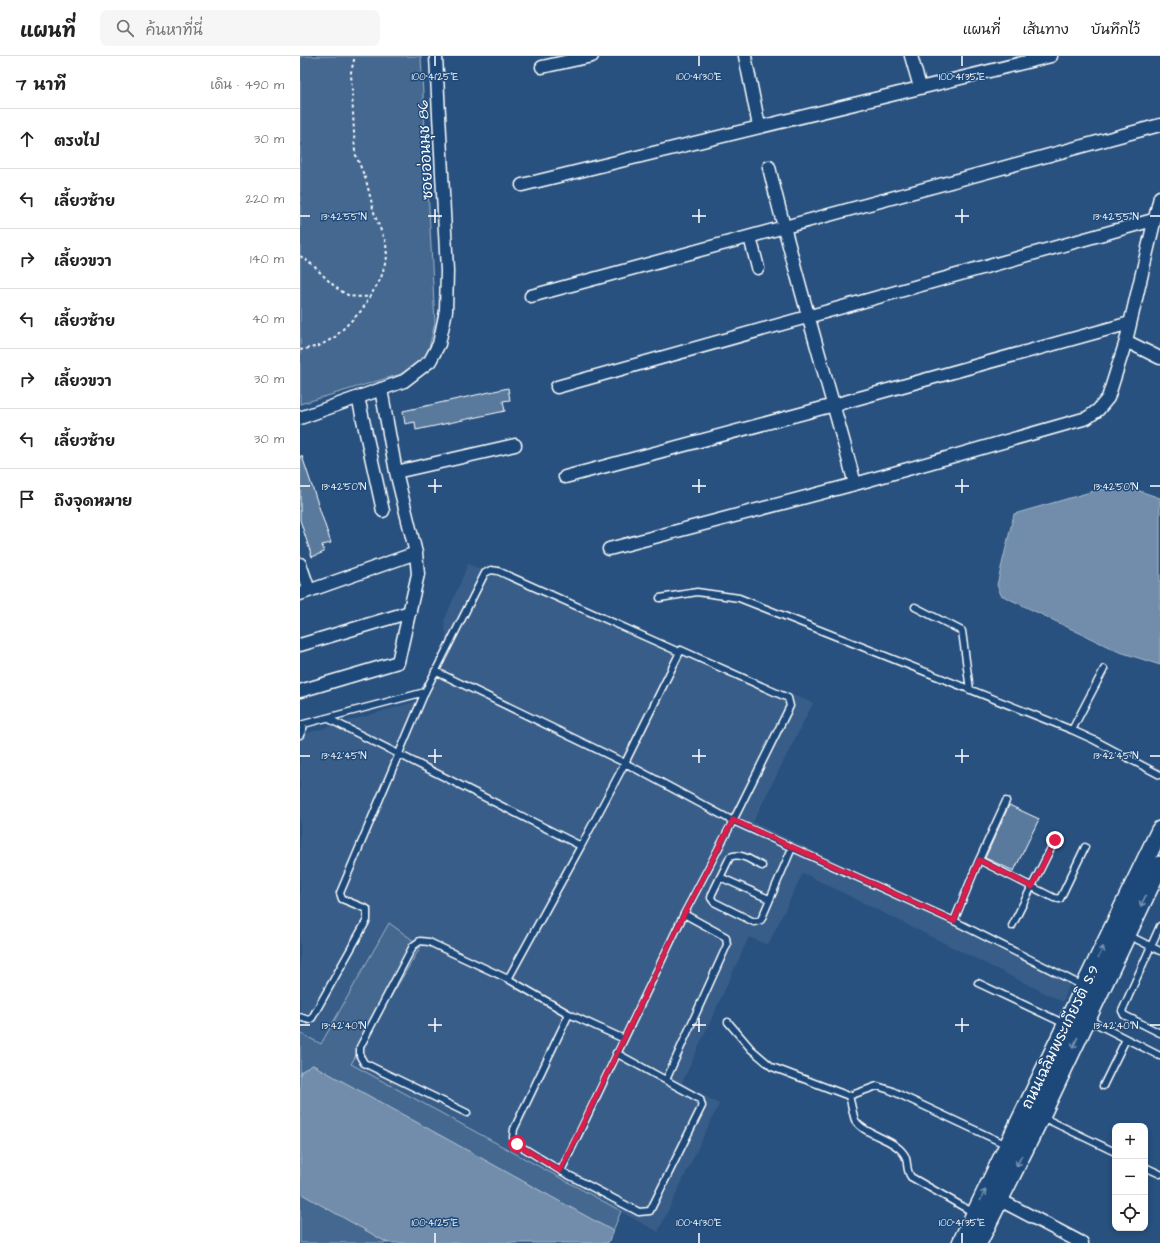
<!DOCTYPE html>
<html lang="th">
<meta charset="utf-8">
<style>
body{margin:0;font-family:"Architects Daughter","Playpen Sans Thai",sans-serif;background:#f6f6f6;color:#222}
.controls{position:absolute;right:12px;bottom:12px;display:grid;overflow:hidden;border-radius:8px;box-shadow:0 2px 6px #0003}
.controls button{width:36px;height:36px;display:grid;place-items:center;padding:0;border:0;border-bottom:1px solid #e0e0e0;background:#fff;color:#222;font:20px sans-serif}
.stop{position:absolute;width:12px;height:12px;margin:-9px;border:3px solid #e11d48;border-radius:50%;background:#fff}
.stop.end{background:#e11d48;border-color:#fff;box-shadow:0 1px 4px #0008}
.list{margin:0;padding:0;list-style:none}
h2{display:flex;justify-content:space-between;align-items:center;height:52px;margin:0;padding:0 16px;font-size:17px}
h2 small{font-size:13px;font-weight:400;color:#767676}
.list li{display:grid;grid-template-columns:26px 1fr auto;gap:12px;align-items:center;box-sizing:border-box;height:60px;padding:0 16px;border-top:1px solid #e0e0e0}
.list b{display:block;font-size:15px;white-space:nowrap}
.list em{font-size:13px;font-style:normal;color:#767676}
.icon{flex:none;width:22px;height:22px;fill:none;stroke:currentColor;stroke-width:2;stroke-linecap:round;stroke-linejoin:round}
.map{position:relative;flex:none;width:860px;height:1187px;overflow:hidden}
header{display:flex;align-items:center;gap:24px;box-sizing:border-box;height:56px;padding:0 20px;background:#fff;border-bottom:1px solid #e0e0e0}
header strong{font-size:19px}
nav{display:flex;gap:22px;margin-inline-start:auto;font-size:14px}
.search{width:280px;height:36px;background:#f6f6f6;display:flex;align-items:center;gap:10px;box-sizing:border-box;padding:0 14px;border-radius:8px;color:#767676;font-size:15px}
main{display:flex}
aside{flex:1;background:#fff}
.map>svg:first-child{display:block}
</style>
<header>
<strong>แผนที่</strong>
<div class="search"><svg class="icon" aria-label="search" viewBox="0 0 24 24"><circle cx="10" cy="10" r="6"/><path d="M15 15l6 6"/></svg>ค้นหาที่นี่</div>
<nav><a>แผนที่</a><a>เส้นทาง</a><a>บันทึกไว้</a></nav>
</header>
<main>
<aside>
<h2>7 นาที<small>เดิน · 490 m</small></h2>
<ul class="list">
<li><svg class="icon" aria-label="ahead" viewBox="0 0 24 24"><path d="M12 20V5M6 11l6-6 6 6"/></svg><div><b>ตรงไป</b></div><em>30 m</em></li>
<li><svg class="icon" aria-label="left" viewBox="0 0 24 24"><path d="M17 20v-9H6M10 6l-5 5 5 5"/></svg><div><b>เลี้ยวซ้าย</b></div><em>220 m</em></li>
<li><svg class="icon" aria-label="right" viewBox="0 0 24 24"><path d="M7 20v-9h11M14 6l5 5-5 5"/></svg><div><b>เลี้ยวขวา</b></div><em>140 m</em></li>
<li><svg class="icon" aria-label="left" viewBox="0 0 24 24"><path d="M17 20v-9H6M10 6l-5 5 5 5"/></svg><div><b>เลี้ยวซ้าย</b></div><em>40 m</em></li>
<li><svg class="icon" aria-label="right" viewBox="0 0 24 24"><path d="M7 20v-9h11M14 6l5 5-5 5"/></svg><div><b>เลี้ยวขวา</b></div><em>30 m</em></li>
<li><svg class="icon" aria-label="left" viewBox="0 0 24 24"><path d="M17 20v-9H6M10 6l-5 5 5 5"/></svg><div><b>เลี้ยวซ้าย</b></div><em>30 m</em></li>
<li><svg class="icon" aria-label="arrive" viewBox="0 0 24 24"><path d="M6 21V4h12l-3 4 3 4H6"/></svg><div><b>ถึงจุดหมาย</b></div></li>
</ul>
</aside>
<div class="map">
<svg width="860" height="1187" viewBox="0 0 860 1187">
<rect width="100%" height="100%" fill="#28517f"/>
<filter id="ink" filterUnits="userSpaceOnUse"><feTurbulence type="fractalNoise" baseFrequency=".025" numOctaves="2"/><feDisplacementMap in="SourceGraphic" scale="8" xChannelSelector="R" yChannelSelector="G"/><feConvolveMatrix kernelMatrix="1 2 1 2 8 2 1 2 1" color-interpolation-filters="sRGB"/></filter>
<g filter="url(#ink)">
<!-- built -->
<path fill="#375d88" d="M168,508L513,647L453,766L773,919L763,946L503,817L468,889L449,881L382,1027L419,1048L358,1176L50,1008L121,890L88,868L21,988L0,977V679L128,642L149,597L144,565Z"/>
<!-- green -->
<path fill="#446890" stroke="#a2b4c8" d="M0,0H121L135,267L127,300L101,318L0,348Z
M89,867L121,890L51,1008L321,1155L313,1175L13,1009L2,1015L0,1019V977L21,988Z
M0,1137L88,1187H0Z"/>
<!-- water -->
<path fill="#718dab" stroke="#aabbcd" d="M822,429L860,442V609L817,595L701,539L697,529L714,458L794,435Z
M13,1009L313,1175L308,1187H88L0,1137V1019L2,1015Z"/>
<!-- building -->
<path fill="#5a7a9d" stroke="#fff" d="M208,332L210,344L203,345L205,355L116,374L115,366L105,368L103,355Z
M0,400H2L31,487L22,489L24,496L12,501L0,464Z
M709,749L739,763L714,815L685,802Z"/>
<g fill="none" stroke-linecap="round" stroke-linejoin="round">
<defs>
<path id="service" d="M360,542L397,536L439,542L772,674L794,684L860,719
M615,551L662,575L670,634
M135,615L325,707L433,765L654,865L783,930
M27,662L281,790L208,923L269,958L324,983
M0,669L125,636L185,517L191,514L198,515L379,596
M772,674L804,613
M0,679L5,668
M679,804L706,745
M462,810C452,805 441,796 430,801L412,838L411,842L414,846L454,866L461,864L492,792
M420,821L469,843
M654,865L679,804L754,842L760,843L785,791
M712,870L755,784
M860,870L822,955L824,959L860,977
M828,879L860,895
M678,927L765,968
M269,958L214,1073L213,1081L217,1088L261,1115L339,1156L350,1155L402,1050L400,1043L316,997
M0,961L9,964L12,962L67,864V853L42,843L40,837L125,636
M787,963L860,1000
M428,966L451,993L472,1011L549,1040L577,1030L590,1034L707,1089
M366,1024L427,889L426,881L384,858
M803,1030L826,983
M549,1040C551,1046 553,1059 555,1064C564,1079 593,1082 604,1098C609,1105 605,1113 611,1121L674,1157
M167,1057L64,1007L60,1000V991L113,890L120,885L129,886L208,923
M742,1061L815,1096
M845,1111L860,1118
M261,1115L384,858L433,765L490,650L488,642L381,594L325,707L281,790"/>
<path id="minor" d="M445,0L459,70
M611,0L620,31
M242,11L292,0
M469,111C494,217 527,322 555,428
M222,129L751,0
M450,181L458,212
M231,240L860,69
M826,285L860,302
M257,331L853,164
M81,333L96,416L116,497
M58,341L83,455
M0,362L104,325L130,305L139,288L146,255L147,215L136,0
M96,416L215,389
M265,421L534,349L830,267
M309,493L555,428L787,362L798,354L808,342L826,285L860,141
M0,508L9,534
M0,538L116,497L118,518L98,606L0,635
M0,589L110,556
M700,1144L782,1187"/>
<path id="secondary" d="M661,1187L860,774
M678,1187L741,1060L860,809"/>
</defs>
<!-- service casing -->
<use href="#service" stroke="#fff" stroke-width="9"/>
<!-- minor casing -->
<use href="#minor" stroke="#fff" stroke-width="15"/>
<!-- secondary casing -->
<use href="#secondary" stroke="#fff" stroke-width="20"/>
<!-- path -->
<path stroke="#fff" stroke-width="2" stroke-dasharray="3 3" stroke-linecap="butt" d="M0,200C18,210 29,230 48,239C54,242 63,240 70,241
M0,294L19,290L35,281L62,254L81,222L87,201L86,187L75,160L66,124L55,97L51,16L55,0"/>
<!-- service -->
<use href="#service" stroke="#1f4a7a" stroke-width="6"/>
<!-- minor -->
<use href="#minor" stroke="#1f4a7a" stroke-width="12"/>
<!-- secondary -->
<use href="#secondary" stroke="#1f4a7a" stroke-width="17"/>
</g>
<!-- one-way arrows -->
<defs><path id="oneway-shaft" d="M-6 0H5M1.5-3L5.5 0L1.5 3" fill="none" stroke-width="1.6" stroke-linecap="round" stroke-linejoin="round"/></defs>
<g stroke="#7992af">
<use href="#oneway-shaft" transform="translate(843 845) rotate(116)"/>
<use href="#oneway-shaft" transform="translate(801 896) rotate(-64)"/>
<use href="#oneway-shaft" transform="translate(775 987) rotate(115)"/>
<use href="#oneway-shaft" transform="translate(719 1105) rotate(116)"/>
<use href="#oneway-shaft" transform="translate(683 1139) rotate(-63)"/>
</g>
</g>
<g fill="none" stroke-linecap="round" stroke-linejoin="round" filter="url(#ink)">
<!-- route -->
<path stroke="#e11d48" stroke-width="5" d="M217,1088L260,1115L384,858L433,764L654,865L679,804L732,831L755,784"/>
</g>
<!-- ticks -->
<path fill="none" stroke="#fff" stroke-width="1.5" d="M135,0V10M399,0V10M662,0V10M135,153V167M399,153V167M662,153V167M0,160H10M128,160H142M392,160H406M655,160H669M850,160H860M135,423V437M399,423V437M662,423V437M0,430H10M128,430H142M392,430H406M655,430H669M850,430H860M135,693V707M399,693V707M662,693V707M0,700H10M128,700H142M392,700H406M655,700H669M850,700H860M135,962V976M399,962V976M662,962V976M0,969H10M128,969H142M392,969H406M655,969H669M850,969H860M135,1177V1187M399,1177V1187M662,1177V1187"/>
<g text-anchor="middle" stroke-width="3" stroke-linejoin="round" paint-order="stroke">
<!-- street labels -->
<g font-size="15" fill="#fff" stroke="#1f4a7a">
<text transform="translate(125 94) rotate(-93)" y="5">ซอยอ่อนนุช 86</text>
<text transform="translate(760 981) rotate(-64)" y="5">ถนนเฉลิมพระเกียรติ ร.9</text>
</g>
</g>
<g font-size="10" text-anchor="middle" fill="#fff" stroke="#1f4a7a" stroke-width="3" stroke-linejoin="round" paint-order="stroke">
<text x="135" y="24">100°41'25"E</text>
<text x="399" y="24">100°41'30"E</text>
<text x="662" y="24">100°41'35"E</text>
<text x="44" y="164">13°42'55"N</text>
<text x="816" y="164">13°42'55"N</text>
<text x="44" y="434">13°42'50"N</text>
<text x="816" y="434">13°42'50"N</text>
<text x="44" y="703">13°42'45"N</text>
<text x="816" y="703">13°42'45"N</text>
<text x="44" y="973">13°42'40"N</text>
<text x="816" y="973">13°42'40"N</text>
<text x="135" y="1170">100°41'25"E</text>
<text x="399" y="1170">100°41'30"E</text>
<text x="662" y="1170">100°41'35"E</text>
</g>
</svg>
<div class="controls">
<button>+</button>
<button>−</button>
<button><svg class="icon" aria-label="locate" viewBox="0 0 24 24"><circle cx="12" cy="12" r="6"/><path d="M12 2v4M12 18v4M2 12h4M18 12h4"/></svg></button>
</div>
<div class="stop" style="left:217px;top:1088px"></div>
<div class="stop end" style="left:755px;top:784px"></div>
</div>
</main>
